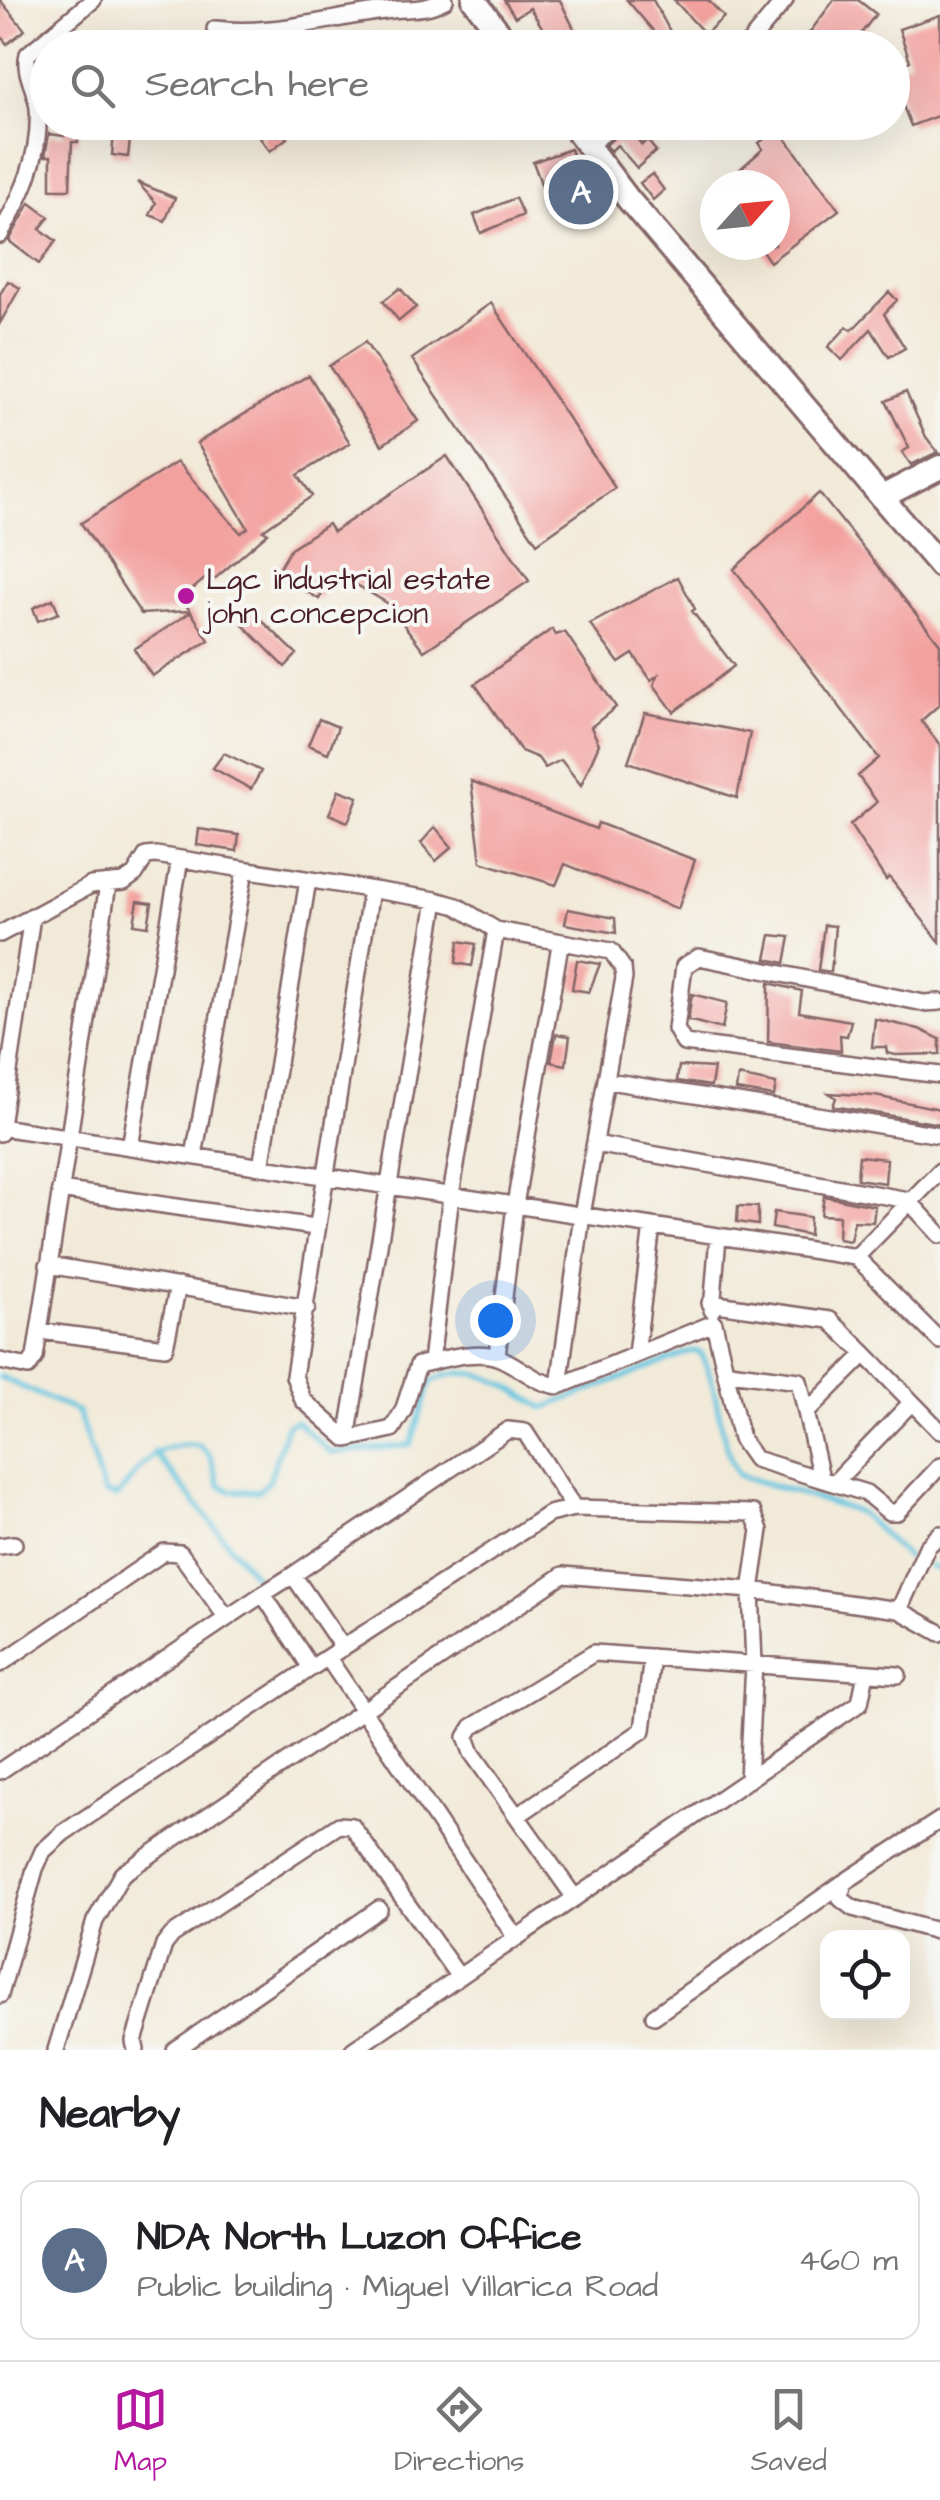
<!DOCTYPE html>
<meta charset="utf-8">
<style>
body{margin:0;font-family:"Architects Daughter",sans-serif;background:#f2f2f2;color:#202124}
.controls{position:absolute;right:30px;bottom:30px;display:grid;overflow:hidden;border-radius:20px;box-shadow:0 10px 40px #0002}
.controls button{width:90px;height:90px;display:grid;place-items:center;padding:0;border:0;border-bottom:2px solid #e0e0e0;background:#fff;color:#202124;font:50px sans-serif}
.compass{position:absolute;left:700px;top:170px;width:90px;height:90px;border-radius:50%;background:#fff;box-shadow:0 10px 40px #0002;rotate:63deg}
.you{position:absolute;left:495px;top:1320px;width:35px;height:35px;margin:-25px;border:8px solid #fff;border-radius:50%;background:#1a73e8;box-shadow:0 0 0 15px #1a73e833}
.badge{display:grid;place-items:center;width:65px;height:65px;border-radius:50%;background:#b5179e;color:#fff;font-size:32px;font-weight:700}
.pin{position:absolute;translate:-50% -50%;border:5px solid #fff;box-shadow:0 2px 10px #0006}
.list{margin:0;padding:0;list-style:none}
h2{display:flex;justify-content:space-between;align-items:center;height:130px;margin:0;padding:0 40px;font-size:42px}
h2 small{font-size:32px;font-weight:400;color:#757577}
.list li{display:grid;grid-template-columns:65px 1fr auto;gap:30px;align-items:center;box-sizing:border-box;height:160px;margin:0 20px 20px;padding:0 20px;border:2px solid #e0e0e0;border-radius:20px}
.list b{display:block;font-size:38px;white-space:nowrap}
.list p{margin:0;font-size:32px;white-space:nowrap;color:#757577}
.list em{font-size:32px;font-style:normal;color:#757577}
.icon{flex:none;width:55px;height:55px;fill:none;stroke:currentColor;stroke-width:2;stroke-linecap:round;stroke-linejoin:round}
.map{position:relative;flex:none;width:940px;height:2050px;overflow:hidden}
.search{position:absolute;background:#fff;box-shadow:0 10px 40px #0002;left:30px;right:30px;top:30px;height:110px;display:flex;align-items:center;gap:25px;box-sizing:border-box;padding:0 35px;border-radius:55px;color:#757577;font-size:38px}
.sheet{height:310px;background:#fff}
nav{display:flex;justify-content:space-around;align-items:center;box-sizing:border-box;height:140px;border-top:2px solid #e0e0e0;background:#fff;font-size:28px;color:#757577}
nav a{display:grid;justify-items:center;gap:5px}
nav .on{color:#b5179e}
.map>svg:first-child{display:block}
</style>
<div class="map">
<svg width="940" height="2050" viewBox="0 0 940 2050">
<rect width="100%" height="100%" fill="#f6f6f2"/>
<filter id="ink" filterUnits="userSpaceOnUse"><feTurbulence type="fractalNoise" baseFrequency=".01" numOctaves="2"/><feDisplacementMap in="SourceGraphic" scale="20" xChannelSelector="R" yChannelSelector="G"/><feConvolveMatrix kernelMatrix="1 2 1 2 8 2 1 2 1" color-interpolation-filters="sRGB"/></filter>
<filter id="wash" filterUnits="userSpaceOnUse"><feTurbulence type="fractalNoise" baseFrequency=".0048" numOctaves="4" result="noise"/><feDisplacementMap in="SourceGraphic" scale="40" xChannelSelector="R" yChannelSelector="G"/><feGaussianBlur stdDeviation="2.25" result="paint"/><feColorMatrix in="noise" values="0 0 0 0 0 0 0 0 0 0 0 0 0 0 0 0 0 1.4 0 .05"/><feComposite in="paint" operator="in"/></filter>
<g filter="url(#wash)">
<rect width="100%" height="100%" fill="#f2ead8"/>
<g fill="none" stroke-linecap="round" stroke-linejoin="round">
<!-- stream -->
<path stroke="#63c6e1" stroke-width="5" d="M0,1377L78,1412L104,1493L117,1497C144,1464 152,1442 199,1445L210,1456L219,1485L231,1491H258L269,1481L287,1425L296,1421L331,1453L411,1445L430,1383C471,1357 509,1387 544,1408L691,1351L700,1352C721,1391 717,1436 738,1475L859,1512L907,1557
M154,1452L262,1585
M929,1566L940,1570"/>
</g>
<g id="blocks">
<!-- building -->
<path fill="#f3a19f" d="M0,0L25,30L7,44L0,35Z
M504,0H560L578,37L555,48L530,8L515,17Z
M627,0H653L679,48H628L656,34Z
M674,0H708L724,17L705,34Z
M834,0H858L876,14L850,48H798Z
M940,15V115L911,126L892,78V68L910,61L899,29Z
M63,122H79L78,142H72L70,189H51V156H45L49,134L64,136Z
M115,122H132L128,157L112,155Z
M630,122H640L631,132L642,145L647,140L656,151L637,168L617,145L611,151L606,145Z
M277,126L287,138L270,151L260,138Z
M778,128L839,210L770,262L758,245H775V185H722L763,149L759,143Z
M570,149L582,184L546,197L533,162Z
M652,174L664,190L653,200L640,183Z
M137,182L175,198L165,221L150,215L156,203Z
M515,198L523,215L481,233L474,215Z
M30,203L49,217L40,229L56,241L39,264L9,241Z
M8,281L20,288L0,323V294Z
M400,288L416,307L399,321L383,301Z
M889,292L897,300L884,314L905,348L889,357L871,329L842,360L828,347L847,327L852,330Z
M491,303L615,488L537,543L412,359Z
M365,342L418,421L382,445L329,366Z
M309,375L350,443L298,475L312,496L263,530L268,533L211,582L207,577L182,598L190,611L141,614L81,523L177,462L241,533L248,528L197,443Z
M906,392L926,437L938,452L911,465L902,452L909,448L886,401Z
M447,456L529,581L424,651L387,603L335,572L319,599L276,573L291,548L328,524L333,532Z
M819,493L940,644V704L921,721L940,745V942L889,877L886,880L850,825L877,802L858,776L879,758L734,569Z
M678,577L695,609L692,611L734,666L674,712L654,685L658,675L651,680L633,654L619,663L590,624Z
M53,599L59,613L38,621L33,608Z
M252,611L297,654L285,667L243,625Z
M191,612L209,640L152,676L134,649Z
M552,629L556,635L565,632L616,707L591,727L599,744L581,785L561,760L545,768L538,758L521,751L475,684Z
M645,713L750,733L737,798L628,762Z
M319,719L338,727L328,753L308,745Z
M224,753L261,771L251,789L213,768Z
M471,781L596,829L598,823L695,860L678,909L565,864L556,885L481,862Z
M339,790L358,797L348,822L329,814Z
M435,827L452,847L436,861L421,843Z
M199,829L239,835L237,851L197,845Z
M138,901L152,903L148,926L134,924Z
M568,909L615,918L616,933L565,924Z
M824,925L835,926L831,972L818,970Z
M771,935L790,937L785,963L766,959Z
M459,941L476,944L472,966L456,963Z
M577,960L600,964L589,992L572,989Z
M769,983L802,991L799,1012L851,1021L847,1036L840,1035L841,1051L768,1042Z
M692,994L727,1003L722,1029L688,1020Z
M875,1019L919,1029L940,1039V1054L896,1055L887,1053L886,1047H872Z
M556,1034L570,1036L566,1065L551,1062Z
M679,1066L714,1068L711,1086L677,1081Z
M738,1076L776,1084L774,1096L736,1090Z
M829,1093L875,1096L940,1109V1124L833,1106L836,1098Z
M859,1156L887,1159L885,1183L857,1179Z
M824,1196L875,1206L873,1222L854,1221L850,1241L838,1239L839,1216L821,1215Z
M738,1206L758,1207V1225L737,1222Z
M774,1212L810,1217L809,1235L772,1228Z"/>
</g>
</g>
<g filter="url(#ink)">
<use href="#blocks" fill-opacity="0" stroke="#856668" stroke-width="2.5"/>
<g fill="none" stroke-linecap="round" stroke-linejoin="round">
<defs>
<path id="street" d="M215,29C272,36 328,18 385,11C408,7 423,12 445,0
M745,48L785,0
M588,145L619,122
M0,235C23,194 41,156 38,108C36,89 23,72 28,54L93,0
M371,890L294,1376L303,1400L347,1439L392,1429L403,1411L418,1365C441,1360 477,1348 500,1358C521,1367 535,1383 559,1386L714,1323L741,1439L755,1459L866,1493L889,1512H897L940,1466
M0,934L91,885L124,882L135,874L146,856L156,855L436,900L457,906L496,930L611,951L623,968L624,978L582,1215L559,1386
M940,1002L924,1003L699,957L684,966L676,1029L684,1043L940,1075
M609,1081L940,1135
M0,1127L856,1257L940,1171
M0,1133L32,916
M595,1144L908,1200L940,1235
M130,1147L180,859
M194,1156L245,870
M261,1167L308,880
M60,1190L315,1227
M856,1257L940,1341
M48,1265L307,1308
M710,1303L830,1320L865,1354L806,1413
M712,1310L718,1236
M40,1331L165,1347L178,1286
M636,1354L652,1226
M865,1354L940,1431
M497,1356L515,1205L560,945
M0,1361L28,1367L35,1357L108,884
M431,1362L451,1195L496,930
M729,1372L799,1381L821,1478
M347,1439L436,900
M835,1482L911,1403
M0,1546L14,1544
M293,1575L263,1594L311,1668L549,1514L574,1508L753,1513L760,1530L751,1590L754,1664L748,1780
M899,1610L927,1547L940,1534
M343,1648L293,1575L508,1430L525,1432L574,1508
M328,1658L516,1938
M0,1664L164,1552L180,1553L227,1618L263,1594
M0,1771L227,1618
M517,1816L643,1730L652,1657
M843,1883L940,1820
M575,1898L472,1753L466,1737L472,1727L594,1653L898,1675
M459,1977L860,1703L866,1673
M0,1995L35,1869L43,1851L63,1833L311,1668
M654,2016L843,1883L841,1899L853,1908L940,1932
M56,2050L95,1921L122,1874L563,1575L751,1590L899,1610L940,1633
M136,2050L134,2041L164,1945L172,1935L339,1825L352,1826L459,1977L353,2050
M175,2050L379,1909"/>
<path id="secondary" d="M474,0L511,48
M570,122L628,199L940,566
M884,496L940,467"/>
</defs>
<!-- street casing -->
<use href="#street" stroke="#856668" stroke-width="20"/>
<!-- secondary casing -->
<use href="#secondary" stroke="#856668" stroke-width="28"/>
<!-- street -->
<use href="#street" stroke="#fff" stroke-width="15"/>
<!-- secondary -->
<use href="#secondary" stroke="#fff" stroke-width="22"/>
</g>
</g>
<!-- markers -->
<circle fill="#b5179e" stroke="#f6f6f2" stroke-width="4" cx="186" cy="596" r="10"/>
<g text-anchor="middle" stroke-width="8" stroke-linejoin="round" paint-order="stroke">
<!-- poi labels -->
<g font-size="30" fill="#4a1f2b" stroke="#f6f6f2" text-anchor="start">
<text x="206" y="589">Lgc industrial estate<tspan x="206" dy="34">john concepcion</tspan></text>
</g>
</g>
</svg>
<div class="controls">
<button><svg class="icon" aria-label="locate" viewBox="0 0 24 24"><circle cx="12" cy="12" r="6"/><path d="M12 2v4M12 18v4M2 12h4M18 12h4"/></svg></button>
</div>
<svg class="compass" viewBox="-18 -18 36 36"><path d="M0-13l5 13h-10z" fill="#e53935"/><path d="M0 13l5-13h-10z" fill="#757577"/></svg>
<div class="you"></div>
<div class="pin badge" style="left:581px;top:192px;background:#5c6f8a">A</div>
<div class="search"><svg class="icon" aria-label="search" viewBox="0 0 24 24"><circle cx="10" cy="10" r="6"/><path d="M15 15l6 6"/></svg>Search here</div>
</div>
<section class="sheet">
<h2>Nearby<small></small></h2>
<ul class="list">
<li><span class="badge" style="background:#5c6f8a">A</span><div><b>NDA North Luzon Office</b><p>Public building · Miguel Villarica Road</p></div><em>460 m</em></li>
</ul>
</section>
<nav>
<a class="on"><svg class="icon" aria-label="map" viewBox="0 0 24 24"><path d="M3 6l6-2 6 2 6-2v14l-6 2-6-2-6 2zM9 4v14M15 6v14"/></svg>Map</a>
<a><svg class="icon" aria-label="directions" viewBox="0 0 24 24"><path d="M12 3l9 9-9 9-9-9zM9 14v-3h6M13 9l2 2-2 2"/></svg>Directions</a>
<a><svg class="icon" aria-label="saved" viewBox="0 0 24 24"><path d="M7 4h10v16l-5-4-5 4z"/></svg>Saved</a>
</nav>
